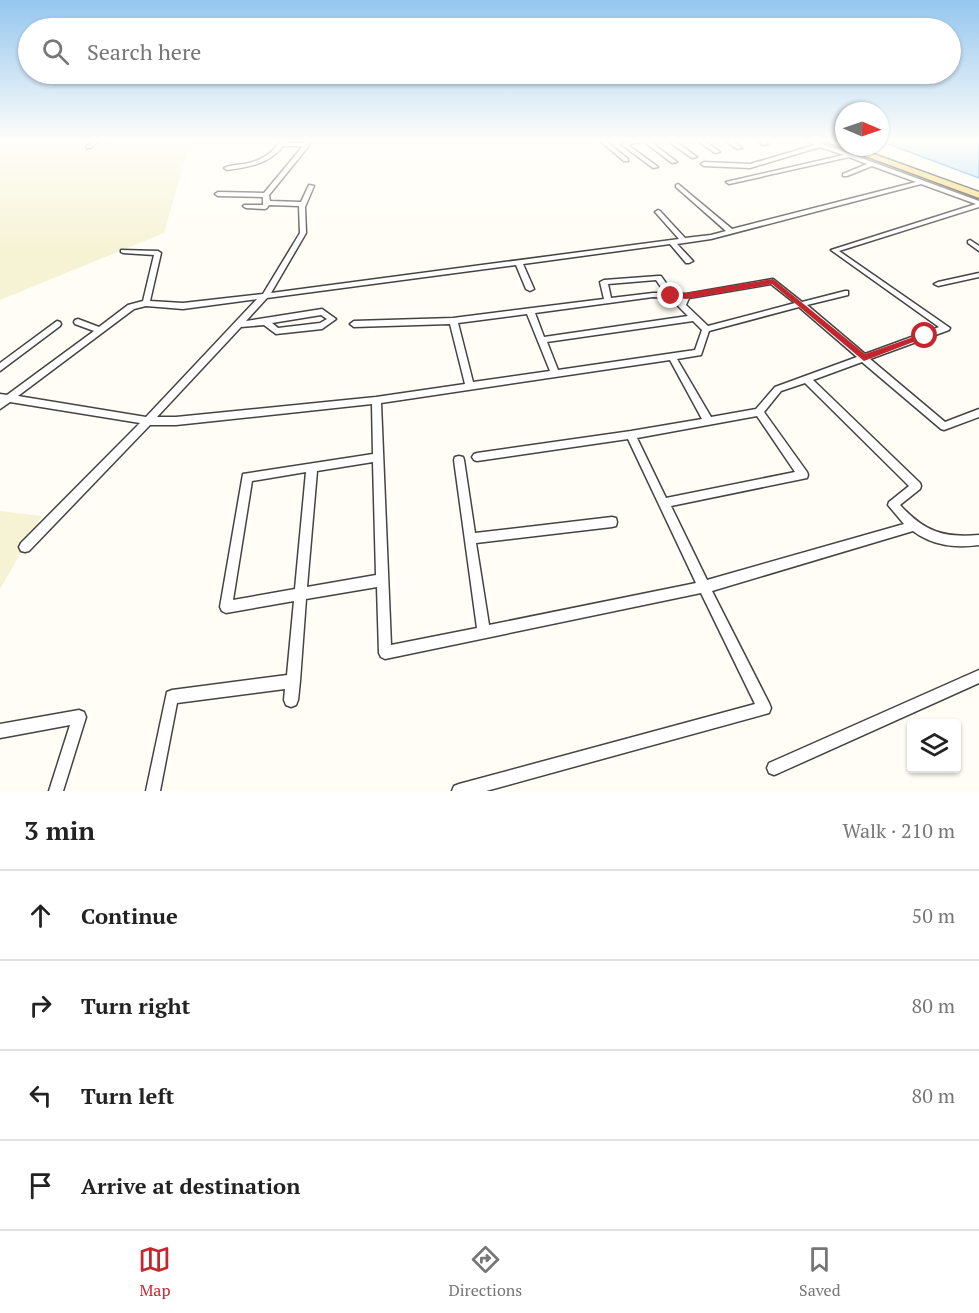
<!DOCTYPE html>
<meta charset="utf-8">
<style>
body{margin:0;font-family:"PT Serif",serif;background:#f6f6f6;color:#222}
.controls{position:absolute;right:18px;bottom:18px;display:grid;overflow:hidden;border-radius:6px;box-shadow:0 2px 4px #0004}
.controls button{width:54px;height:54px;display:grid;place-items:center;padding:0;border:0;border-bottom:2px solid #e0e0e0;background:#fff;color:#222;font:30px sans-serif}
.compass{position:absolute;left:835px;top:102px;width:54px;height:54px;border-radius:50%;background:#fff;box-shadow:0 2px 4px #0004;rotate:92deg}
.stop{position:absolute;width:18px;height:18px;margin:-14px;border:4px solid #c4262e;border-radius:50%;background:#fff}
.stop.end{background:#c4262e;border-color:#fff;box-shadow:0 2px 6px #0008}
.list{margin:0;padding:0;list-style:none}
h2{display:flex;justify-content:space-between;align-items:center;height:78px;margin:0;padding:0 24px;font-size:26px}
h2 small{font-size:20px;font-weight:400;color:#767676}
.list li{display:grid;grid-template-columns:39px 1fr auto;gap:18px;align-items:center;box-sizing:border-box;height:90px;padding:0 24px;border-top:2px solid #e0e0e0}
.list b{display:block;font-size:22px;white-space:nowrap}
.list em{font-size:20px;font-style:normal;color:#767676}
.icon{flex:none;width:33px;height:33px;fill:none;stroke:currentColor;stroke-width:2;stroke-linecap:round;stroke-linejoin:round}
.map{position:relative;flex:none;width:979px;height:791px;overflow:hidden}
.search{position:absolute;background:#fff;box-shadow:0 2px 4px #0004;left:18px;right:18px;top:18px;height:66px;display:flex;align-items:center;gap:15px;box-sizing:border-box;padding:0 21px;border-radius:33px;color:#767676;font-size:22px}
.sheet{height:438px;background:#fff}
nav{display:flex;justify-content:space-around;align-items:center;box-sizing:border-box;height:84px;border-top:2px solid #e0e0e0;background:#fff;font-size:16px;color:#767676}
nav a{display:grid;justify-items:center;gap:3px}
nav .on{color:#c4262e}
.map>svg:first-child{display:block}
</style>
<div class="map">
<svg width="979" height="791" viewBox="0 0 979 791">
<rect width="100%" height="100%" fill="#fffdf5"/>
<!-- farmland -->
<path fill="#f6f3d4" d="M0,140H206L186,155L164,233L0,300Z
M0,511L42,516L0,589Z"/>
<!-- water -->
<path fill="#b9e0f7" stroke="#3f96cf" stroke-width="1.5" d="M880,140H979V178L880,141Z"/>
<g fill="none" stroke-linecap="round" stroke-linejoin="round">
<defs>
<path id="minor" d="M94,140H100L91,148H87V146Z
M281,140H287L285,143H304L305,140H311L308,147L269,195L270,201L301,202L309,185L314,186L305,207L306,233L271,293L679,239L656,213L655,212L658,210L660,211L685,238L711,235L726,231L676,187V185L678,184L732,229L916,182L872,166L847,176H843V174L867,164L849,157L729,184L726,182L844,155L820,147L750,168L704,166L701,164L704,162L750,164L815,145L804,140H812L979,201V207L839,251L950,328L949,330L870,359L945,422L979,409V417L944,430L941,429L862,362L813,380L920,483L921,486L920,489L900,505C925,532 943,538 979,535V545C955,548 933,546 913,531L712,591L769,703L771,708L769,713L486,791H452L454,786L459,784L755,704L701,593L385,659L381,657L379,653L377,587L306,599L300,681L298,700L296,705L291,707L286,705L284,700L285,689L177,703L160,791H146L167,692L172,690L287,675L294,601L226,613L222,611L220,607L243,474L373,454L372,404L176,425H150L29,551L25,552L21,551L19,547L21,543L140,423L10,402L0,409V394L7,395L94,331L75,324L74,322L75,320L78,319L99,327L128,305L143,301L154,255L123,253L121,252V250L158,251L161,253L150,301L183,303L263,294L300,233L299,206L269,205L267,208L265,209L246,208L243,206L244,205H263V197L218,196L215,194L218,192L264,193L303,146H283C269,164 249,167 227,170L224,168C230,165 237,165 244,164C261,161 272,154 281,140ZM921,184L976,204L831,250L939,327L865,354L807,305L848,295V291H845L802,302L773,279L686,294L673,293L661,276H658L604,280L600,282L604,299L453,318L354,321L350,324L354,327L450,324L465,384L376,397L176,417H157L241,327L264,325L276,334L322,329L336,319L322,309L246,321L267,298L516,265L526,289L530,291L534,289L523,264L670,244L686,263H689L693,261L677,244L711,239ZM656,280L665,293H653L611,298L608,284ZM771,284L795,303L708,326L686,305L689,298ZM653,297L681,298L678,306L688,316L544,337L535,313ZM257,299L146,417L18,396L134,309L146,306L183,309ZM799,307L857,357L775,387L756,409L711,417L677,359L701,355L709,331ZM527,314L550,371L473,382L458,323ZM321,315L327,319L320,323L278,328L272,323ZM693,321L702,330L695,350L558,370L547,342ZM670,360L702,419L631,431L477,453L474,454L472,457L474,460L477,461L628,439L696,583L489,625L476,543L612,527L616,526L617,522L616,518L612,517L475,533L464,460L463,457L459,456L455,457L454,460L477,628L391,645L381,403ZM805,383L909,486L889,502L888,505L904,524L707,580L671,506L807,478L808,475L807,472L764,412L781,391ZM757,416L795,472L666,498L637,438ZM373,462L376,575L307,587L317,471ZM306,472L295,589L233,600L252,481Z
M599,140H605L628,159V161H624Z
M634,140H648L677,162L672,163L643,141L628,145L658,167L653,168L621,144Z
M666,140H673L697,157L692,158Z
M696,140H703L720,152L715,153Z
M724,140H731L742,148L737,149Z
M756,140H763L768,144L763,145Z
M970,240L979,246V251L968,243V241Z
M979,273V277L938,286L934,284L938,282Z
M57,321L60,322L61,324L60,326L0,371V363Z
M979,670V683L779,773L774,775L769,773L767,768L769,763Z
M79,710L84,712L86,717L63,791H49L70,725L0,738V724Z"/>
<path id="primary" d="M822,140H835L844,143V147H854L979,192V198Z"/>
</defs>
<!-- minor casing -->
<use href="#minor" stroke="#444" stroke-width="3"/>
<!-- primary casing -->
<use href="#primary" stroke="#222" stroke-width="3"/>
<!-- minor -->
<use href="#minor" fill="#fff" fill-rule="evenodd"/>
<!-- primary -->
<use href="#primary" fill="#f9d66b" fill-rule="evenodd"/>
</g>
<!-- sky -->
<linearGradient id="sky" x2="0" y2="1"><stop stop-color="#95c6ee"/><stop offset="0.56" stop-color="#fffefa"/><stop offset="1" stop-color="#fffefa" stop-opacity="0"/></linearGradient>
<rect width="979" height="251" fill="url(#sky)"/>
<!-- route -->
<path fill="#c4262e" d="M773,279L865,354L925,333L929,336L864,361L772,284L686,299L667,296Z"/>
</svg>
<div class="controls">
<button><svg class="icon" aria-label="layers" viewBox="0 0 24 24"><path d="M12 4l9 5-9 5-9-5zM3 14l9 5 9-5"/></svg></button>
</div>
<svg class="compass" viewBox="-18 -18 36 36"><path d="M0-13l5 13h-10z" fill="#e53935"/><path d="M0 13l5-13h-10z" fill="#767676"/></svg>
<div class="stop" style="left:925px;top:336px"></div>
<div class="stop end" style="left:671px;top:296px"></div>
<div class="search"><svg class="icon" aria-label="search" viewBox="0 0 24 24"><circle cx="10" cy="10" r="6"/><path d="M15 15l6 6"/></svg>Search here</div>
</div>
<section class="sheet">
<h2>3 min<small>Walk · 210 m</small></h2>
<ul class="list">
<li><svg class="icon" aria-label="ahead" viewBox="0 0 24 24"><path d="M12 20V5M6 11l6-6 6 6"/></svg><div><b>Continue</b></div><em>50 m</em></li>
<li><svg class="icon" aria-label="right" viewBox="0 0 24 24"><path d="M7 20v-9h11M14 6l5 5-5 5"/></svg><div><b>Turn right</b></div><em>80 m</em></li>
<li><svg class="icon" aria-label="left" viewBox="0 0 24 24"><path d="M17 20v-9H6M10 6l-5 5 5 5"/></svg><div><b>Turn left</b></div><em>80 m</em></li>
<li><svg class="icon" aria-label="arrive" viewBox="0 0 24 24"><path d="M6 21V4h12l-3 4 3 4H6"/></svg><div><b>Arrive at destination</b></div></li>
</ul>
</section>
<nav>
<a class="on"><svg class="icon" aria-label="map" viewBox="0 0 24 24"><path d="M3 6l6-2 6 2 6-2v14l-6 2-6-2-6 2zM9 4v14M15 6v14"/></svg>Map</a>
<a><svg class="icon" aria-label="directions" viewBox="0 0 24 24"><path d="M12 3l9 9-9 9-9-9zM9 14v-3h6M13 9l2 2-2 2"/></svg>Directions</a>
<a><svg class="icon" aria-label="saved" viewBox="0 0 24 24"><path d="M7 4h10v16l-5-4-5 4z"/></svg>Saved</a>
</nav>
